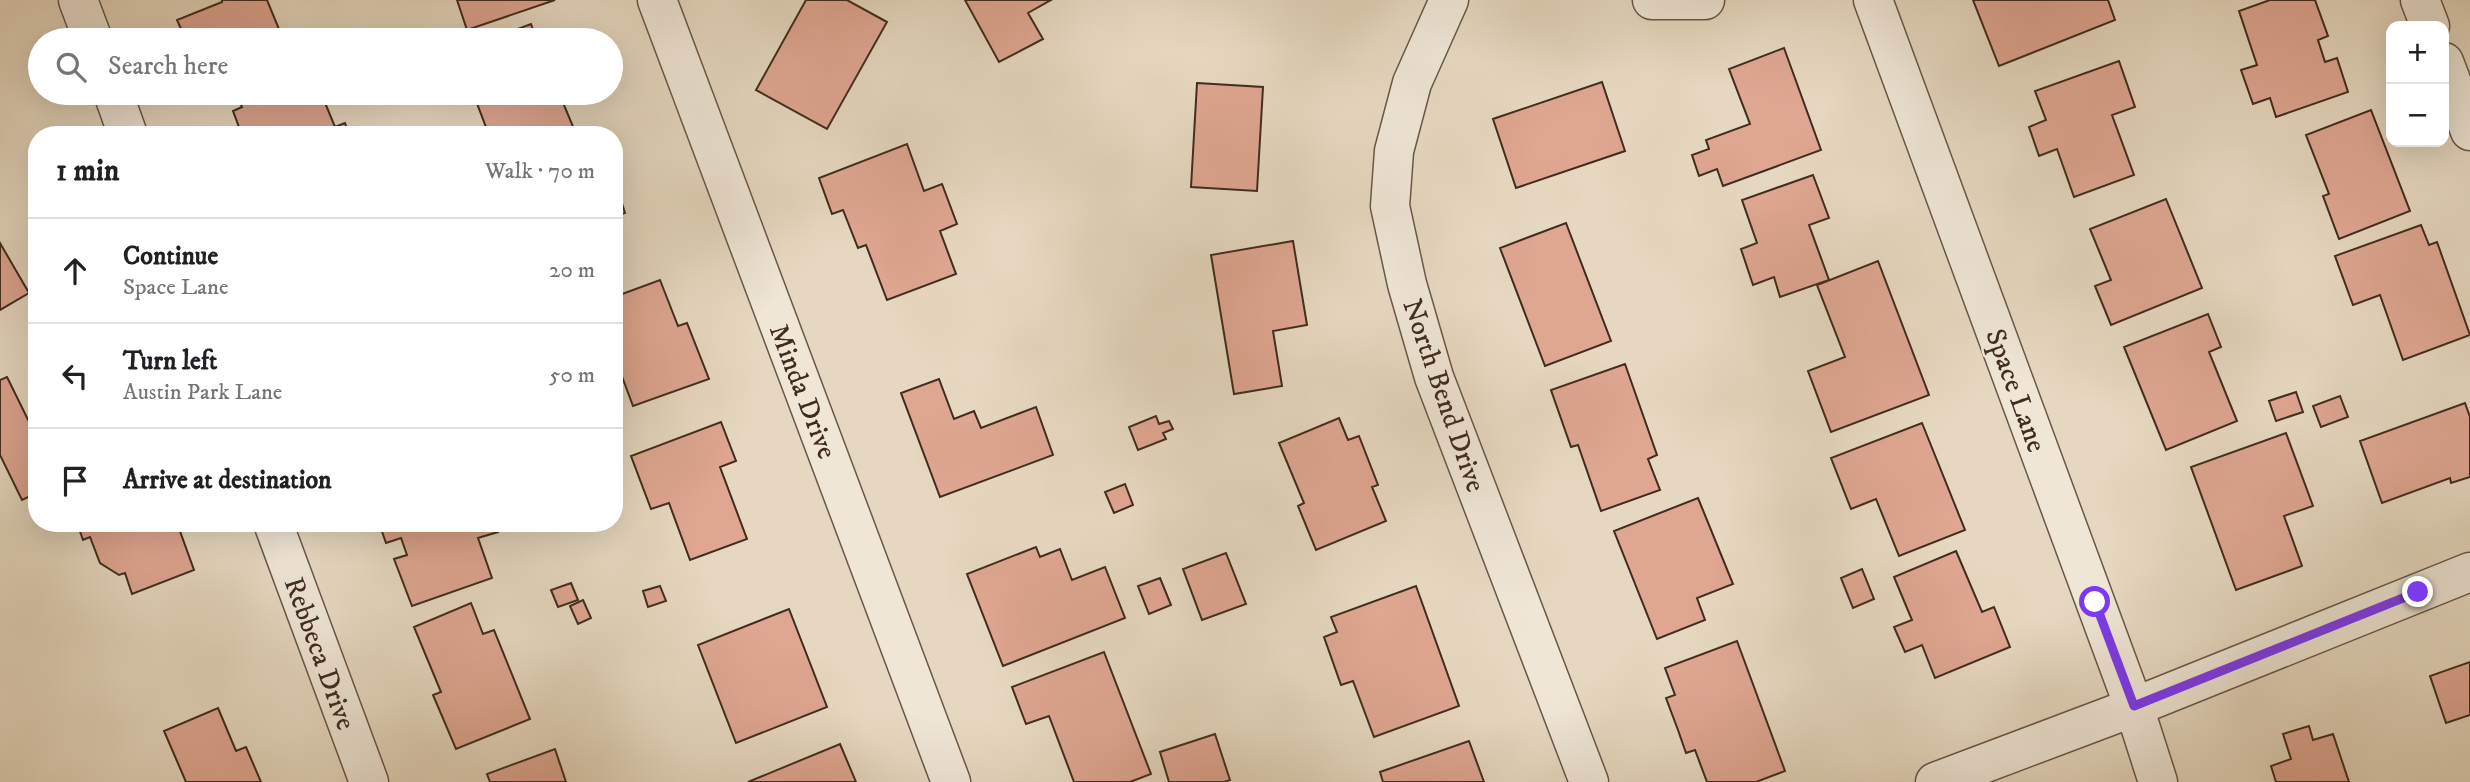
<!DOCTYPE html>
<meta charset="utf-8">
<style>
body{margin:0;font-family:"IM FELL DW Pica",serif;background:#f6f6f6;color:#202124}
.controls{position:absolute;right:21px;top:21px;display:grid;overflow:hidden;border-radius:14px;box-shadow:0 7px 28px #0002}
.controls button{width:63px;height:63px;display:grid;place-items:center;padding:0;border:0;border-bottom:2px solid #e0e0e0;background:#fff;color:#202124;font:35px sans-serif}
.stop{position:absolute;width:21px;height:21px;margin:-16px;border:5px solid #7c3aed;border-radius:50%;background:#fff}
.stop.end{background:#7c3aed;border-color:#fff;box-shadow:0 2px 7px #0008}
.list{margin:0;padding:0;list-style:none}
h2{display:flex;justify-content:space-between;align-items:center;height:91px;margin:0;padding:0 28px;font-size:30px}
h2 small{font-size:23px;font-weight:400;color:#757577}
.list li{display:grid;grid-template-columns:46px 1fr auto;gap:21px;align-items:center;box-sizing:border-box;height:105px;padding:0 28px;border-top:2px solid #e0e0e0}
.list b{display:block;font-size:26px;white-space:nowrap}
.list p{margin:0;font-size:23px;white-space:nowrap;color:#757577}
.list em{font-size:23px;font-style:normal;color:#757577}
.icon{flex:none;width:38px;height:38px;fill:none;stroke:currentColor;stroke-width:2;stroke-linecap:round;stroke-linejoin:round}
.map{position:relative;flex:none;width:2470px;height:782px;overflow:hidden}
.search{position:absolute;background:#fff;box-shadow:0 7px 28px #0002;left:28px;top:28px;width:595px;height:77px;display:flex;align-items:center;gap:18px;box-sizing:border-box;padding:0 24px;border-radius:38px;color:#757577;font-size:26px}
.panel{position:absolute;background:#fff;box-shadow:0 7px 28px #0002;left:28px;top:126px;width:595px;height:406px;border-radius:28px}
.map>svg:first-child{display:block}
</style>
<div class="map">
<svg width="2470" height="782" viewBox="0 0 2470 782">
<rect width="100%" height="100%" fill="#e6d8c0"/>
<filter id="stains"><feTurbulence type="fractalNoise" baseFrequency=".00286" numOctaves="4"/><feColorMatrix values="0 0 0 0 .2 0 0 0 0 .09 0 0 0 0 .02 0 0 0 .5 -.17"/></filter>
<radialGradient id="worn" r=".72"><stop offset=".6" stop-color="#630" stop-opacity="0"/><stop offset="1" stop-color="#630" stop-opacity=".3"/></radialGradient>
<!-- building -->
<path fill="#dfa692" stroke="#402c1f" stroke-width="2" d="M222,0H267L281,34L266,40H186L177,20L222,2Z
M457,0H555L467,30Z
M806,0H847L887,22L827,129L756,90Z
M965,0H1051L1028,13L1043,39L999,62Z
M1973,0H2108L2115,20L1999,66Z
M2270,0H2315L2328,36L2318,40L2325,62L2337,58L2348,92L2276,117L2270,98L2253,104L2241,70L2257,65L2239,11Z
M531,24L537,40H488Z
M1784,48L1821,150L1723,186L1717,169L1699,176L1692,155L1709,149L1706,140L1750,124L1729,69Z
M2119,61L2135,107L2112,115L2134,175L2074,197L2057,149L2039,156L2029,127L2046,120L2035,91Z
M1602,82L1625,151L1516,188L1493,119Z
M1197,83L1263,87L1257,191L1191,187Z
M236,93H321L335,127L345,123L349,135H242L233,111L242,107Z
M473,93H559L574,129L557,135H489Z
M2371,110L2410,211L2339,239L2323,196L2329,194L2306,135Z
M907,144L924,191L942,184L957,224L940,231L956,274L887,300L866,245L858,248L843,210L832,214L819,178Z
M1813,175L1829,218L1809,225L1829,280L1780,297L1774,277L1753,285L1741,249L1757,243L1742,200Z
M619,194L625,213L614,217V195Z
M2166,199L2202,288L2111,325L2095,286L2111,280L2090,229Z
M1566,223L1611,341L1545,366L1500,248Z
M2421,225L2429,245L2437,242L2470,335L2403,360L2380,295L2353,305L2335,256Z
M1293,241L1307,325L1273,331L1282,386L1234,394L1211,255Z
M0,243L29,293L0,310Z
M1878,261L1929,395L1831,432L1808,371L1845,357L1817,285Z
M660,280L678,326L687,323L709,379L633,406L614,355V297Z
M2208,314L2221,347L2209,352L2237,421L2166,450L2124,347Z
M1625,364L1657,455L1648,459L1660,490L1601,511L1578,445L1571,447L1551,390Z
M7,377L35,434L37,433V493L22,500L0,455V380Z
M939,379L954,419L974,411L981,428L1036,407L1053,455L940,497L901,393Z
M2296,392L2303,412L2276,421L2269,401Z
M2340,396L2348,417L2321,427L2313,406Z
M2465,403L2470,417V477L2451,483L2450,478L2382,503L2360,441Z
M1156,416L1159,424L1169,421L1173,429L1163,433L1166,439L1138,450L1129,427Z
M1339,418L1348,440L1359,436L1378,485L1372,487L1386,521L1316,550L1298,506L1304,503L1279,443Z
M721,422L736,461L720,467L747,539L690,560L669,503L651,509L631,456Z
M1922,423L1965,530L1899,556L1876,499L1851,509L1831,458Z
M2286,433L2313,506L2284,516L2302,566L2236,590L2191,467Z
M1125,484L1133,505L1114,513L1105,492Z
M1698,498L1733,584L1697,598L1705,620L1657,639L1614,531Z
M77,523H177L194,570L132,594L125,573L119,575L100,563L90,537L83,540Z
M379,523H495L498,532L478,538L492,578L412,606L394,559L407,555L401,538L386,543Z
M1036,547L1040,557L1060,549L1072,580L1105,567L1125,618L1003,666L967,574Z
M1956,551L1982,612L1994,607L2010,647L1935,678L1922,645L1905,652L1894,627L1912,620L1894,577Z
M1226,553L1246,604L1202,620L1183,569Z
M1862,569L1874,599L1853,608L1841,578Z
M1160,578L1171,605L1149,614L1138,586Z
M571,583L578,600L558,607L551,590Z
M660,586L666,601L648,607L643,591Z
M1416,586L1459,706L1374,737L1353,681L1341,685L1324,637L1337,632L1331,617Z
M583,600L591,618L578,624L570,606Z
M471,603L483,634L494,630L530,719L456,749L433,695L441,692L414,627Z
M789,609L827,707L736,743L698,645Z
M1737,641L1785,771L1756,782H1707L1695,750L1686,753L1678,730L1666,698L1675,695L1665,668Z
M1104,652L1151,774L1130,782H1074L1049,716L1026,724L1012,687Z
M2470,662V715L2446,723L2430,676Z
M218,708L236,751L246,747L261,782H186L164,731Z
M2309,726L2313,740L2333,734L2349,782H2276L2271,766L2291,759L2283,734Z
M1215,734L1230,780L1224,782H1169L1160,752Z
M1469,741L1484,782H1383L1380,772Z
M840,744L856,782H748Z
M555,749L566,782H490L487,774Z"/>
<g fill="none" stroke-linecap="round" stroke-linejoin="round">
<defs>
<path id="minor" d="M78,0L93,40
M657,0L951,782
M1449,0L1412,83L1394,151L1390,206L1407,284L1434,377L1589,782
M1652,0H1705
M1873,0L2134,707L2158,782
M2420,0L2430,26
M2444,62L2470,131
M113,93L128,135
M273,523L369,782
M1935,782L2134,707L2470,572"/>
</defs>
<!-- minor casing -->
<use href="#minor" stroke="#6a5747" stroke-width="41"/>
<!-- minor -->
<use href="#minor" stroke="#efe6d6" stroke-width="38"/>
</g>
<g fill="none" stroke-linecap="round" stroke-linejoin="round">
<!-- route -->
<path stroke="#7c3aed" stroke-width="9" d="M2095,602L2134,706L2418,592"/>
</g>
<g text-anchor="middle" stroke-width="5" stroke-linejoin="round" paint-order="stroke">
<!-- street labels -->
<g font-size="28" fill="#402c1f" stroke="#efe6d6">
<text transform="translate(2017 390) rotate(70)" y="10">Space Lane</text>
<text transform="translate(804 391) rotate(69)" y="10">Minda Drive</text>
<text transform="translate(1445 395) rotate(71)" y="10">North Bend Drive</text>
<text transform="translate(321 653) rotate(70)" y="10">Rebbeca Drive</text>
</g>
</g>
<rect width="100%" height="100%" filter="url(#stains)"/>
<rect width="100%" height="100%" fill="url(#worn)"/>
</svg>
<div class="controls">
<button>+</button>
<button>−</button>
</div>
<div class="stop" style="left:2095px;top:602px"></div>
<div class="stop end" style="left:2418px;top:592px"></div>
<div class="search"><svg class="icon" aria-label="search" viewBox="0 0 24 24"><circle cx="10" cy="10" r="6"/><path d="M15 15l6 6"/></svg>Search here</div>
<section class="panel">
<h2>1 min<small>Walk · 70 m</small></h2>
<ul class="list">
<li><svg class="icon" aria-label="ahead" viewBox="0 0 24 24"><path d="M12 20V5M6 11l6-6 6 6"/></svg><div><b>Continue</b><p>Space Lane</p></div><em>20 m</em></li>
<li><svg class="icon" aria-label="left" viewBox="0 0 24 24"><path d="M17 20v-9H6M10 6l-5 5 5 5"/></svg><div><b>Turn left</b><p>Austin Park Lane</p></div><em>50 m</em></li>
<li><svg class="icon" aria-label="arrive" viewBox="0 0 24 24"><path d="M6 21V4h12l-3 4 3 4H6"/></svg><div><b>Arrive at destination</b></div></li>
</ul>
</section>
</div>
